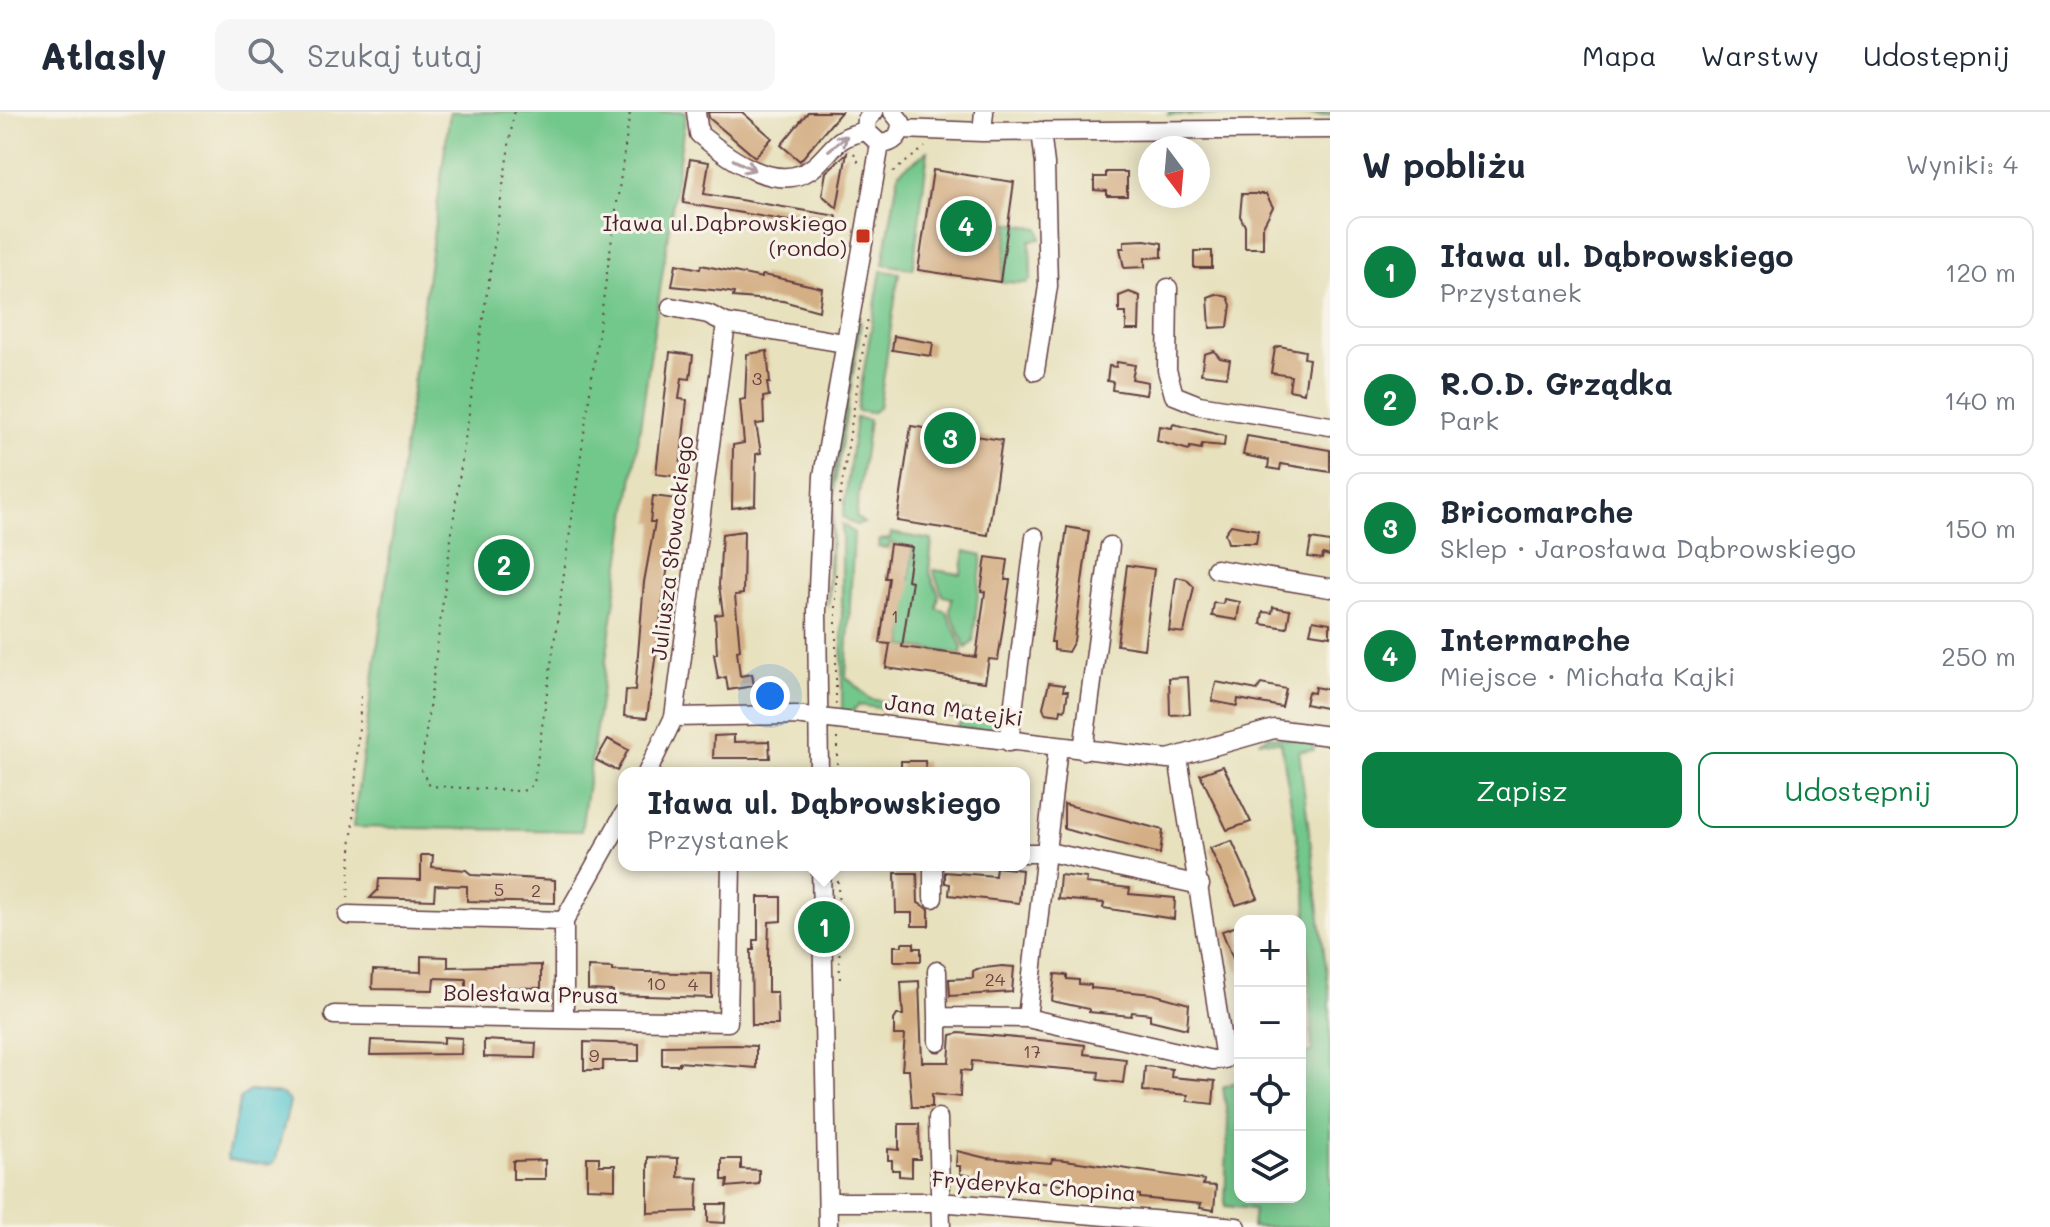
<!DOCTYPE html>
<html lang="pl">
<meta charset="utf-8">
<style>
body{margin:0;font-family:Mali,sans-serif;background:#f6f6f7;color:#1f2937}
.controls{position:absolute;right:24px;bottom:24px;display:grid;overflow:hidden;border-radius:16px;box-shadow:0 4px 20px #0003}
.controls button{width:72px;height:72px;display:grid;place-items:center;padding:0;border:0;border-bottom:2px solid #e0e1e3;background:#fff;color:#1f2937;font:40px sans-serif}
.compass{position:absolute;left:1138px;top:24px;width:72px;height:72px;border-radius:50%;background:#fff;box-shadow:0 4px 20px #0003;rotate:164deg}
.you{position:absolute;left:770px;top:584px;width:28px;height:28px;margin:-20px;border:6px solid #fff;border-radius:50%;background:#1a73e8;box-shadow:0 0 0 12px #1a73e833}
.badge{display:grid;place-items:center;width:52px;height:52px;border-radius:50%;background:#0b8043;color:#fff;font-size:26px;font-weight:700}
.pin{position:absolute;translate:-50% -50%;border:4px solid #fff;box-shadow:0 2px 8px #0006}
.popup{position:absolute;left:618px;top:655px;width:412px;height:104px;box-sizing:border-box;display:grid;place-content:center;border-radius:16px;background:#fff;filter:drop-shadow(0 2px 6px #0005);font-size:26px;white-space:nowrap;color:#747a83}
.popup b{font-size:30px;color:#1f2937}
.popup::after{content:'';position:absolute;left:50%;top:100%;margin-left:-16px;border:16px solid transparent;border-top-color:#fff}
.list{margin:0;padding:0;list-style:none}
h2{display:flex;justify-content:space-between;align-items:center;height:104px;margin:0;padding:0 32px;font-size:34px}
h2 small{font-size:26px;font-weight:400;color:#747a83}
.list li{display:grid;grid-template-columns:52px 1fr auto;gap:24px;align-items:center;box-sizing:border-box;height:112px;margin:0 16px 16px;padding:0 16px;border:2px solid #e0e1e3;border-radius:16px}
.list b{display:block;font-size:30px;white-space:nowrap}
.list p{margin:0;font-size:26px;white-space:nowrap;color:#747a83}
.list em{font-size:26px;font-style:normal;color:#747a83}
.actions{display:flex;gap:16px;padding:24px 32px}
.actions a{flex:1;padding:18px 0;border:2px solid #0b8043;border-radius:16px;text-align:center;font-size:28px;color:#0b8043}
.actions .main{background:#0b8043;color:#fff}
.icon{flex:none;width:44px;height:44px;fill:none;stroke:currentColor;stroke-width:2;stroke-linecap:round;stroke-linejoin:round}
.map{position:relative;flex:none;width:1330px;height:1115px;overflow:hidden}
header{display:flex;align-items:center;gap:48px;box-sizing:border-box;height:112px;padding:0 40px;background:#fff;border-bottom:2px solid #e0e1e3}
header strong{font-size:38px}
nav{display:flex;gap:44px;margin-inline-start:auto;font-size:28px}
.search{width:560px;height:72px;background:#f6f6f7;display:flex;align-items:center;gap:20px;box-sizing:border-box;padding:0 28px;border-radius:16px;color:#747a83;font-size:30px}
main{display:flex}
aside{flex:1;background:#fff}
.map>svg:first-child{display:block}
</style>
<header>
<strong>Atlasly</strong>
<div class="search"><svg class="icon" aria-label="search" viewBox="0 0 24 24"><circle cx="10" cy="10" r="6"/><path d="M15 15l6 6"/></svg>Szukaj tutaj</div>
<nav><a>Mapa</a><a>Warstwy</a><a>Udostępnij</a></nav>
</header>
<main>
<div class="map">
<svg width="1330" height="1115" viewBox="0 0 1330 1115">
<rect width="100%" height="100%" fill="#f7f3e8"/>
<filter id="ink" filterUnits="userSpaceOnUse"><feTurbulence type="fractalNoise" baseFrequency=".0125" numOctaves="2"/><feDisplacementMap in="SourceGraphic" scale="16" xChannelSelector="R" yChannelSelector="G"/><feConvolveMatrix kernelMatrix="1 2 1 2 8 2 1 2 1" color-interpolation-filters="sRGB"/></filter>
<filter id="wash" filterUnits="userSpaceOnUse"><feTurbulence type="fractalNoise" baseFrequency=".006" numOctaves="4" result="noise"/><feDisplacementMap in="SourceGraphic" scale="32" xChannelSelector="R" yChannelSelector="G"/><feGaussianBlur stdDeviation="1.8" result="paint"/><feColorMatrix in="noise" values="0 0 0 0 0 0 0 0 0 0 0 0 0 0 0 0 0 1.4 0 .05"/><feComposite in="paint" operator="in"/></filter>
<g filter="url(#wash)">
<rect width="100%" height="100%" fill="#e7e1be"/>
<!-- green -->
<path fill="#72c78b" stroke="#5e735b" stroke-width="2" d="M450,0H686L581,719L353,715Z
M1169,0H1330V3H1168Z
M928,39L913,157L883,152L899,60Z
M1009,111L1039,116L1041,127L1030,128L1031,167L1026,171L1001,170Z
M881,159L899,161L879,296L871,301L857,299Z
M858,208L861,211L835,372L828,495L832,371Z
M856,306L869,308L856,405L864,411L856,413L843,405Z
M842,412L854,421L846,565L870,587L887,590L886,597L858,593L850,603H842Z
M891,421L932,428L929,459L939,483L937,497L946,499L962,535L961,542L903,534L913,435L890,431L888,436L878,435L880,428L890,427Z
M965,439L982,443L973,530L966,536L950,500L952,486L943,484L933,458L961,462Z
M946,597L1002,604L1001,619L956,616L964,607L945,604Z
M1269,624L1313,630L1314,638L1299,639L1330,887V1115H1252L1254,1097L1225,1094L1228,1009L1223,975L1240,968V1085H1300V944L1312,939L1306,782L1281,630L1261,629Z"/>
<!-- water -->
<path fill="#5bc8d1" stroke="#52747e" stroke-width="2" d="M249,979L282,982L290,990L275,1049L270,1053L228,1048L227,1045L240,987Z"/>
<g id="blocks">
<!-- building -->
<path fill="#d4af85" d="M708,0H742L772,26L755,45L709,6Z
M808,0H841L800,49L781,33Z
M847,41L841,73L837,96L822,83L826,60Z
M690,47L709,50L704,82L837,104L833,120L811,116L812,113L683,91Z
M933,58L1014,70L1000,170L918,158Z
M1106,60H1127V84H1107V79L1094,78V65H1106Z
M1242,82H1266L1273,95L1263,114V136H1245V114L1240,104Z
M1145,128L1162,131V145L1145,146V155L1124,156L1120,136H1124V129Z
M1194,139H1212V156H1194Z
M676,152L700,157L701,153L762,166V163L774,165L822,176L819,199L783,189L733,185L734,181L722,179L672,174Z
M1129,180L1140,184L1139,218H1126V201H1119V184Z
M1216,182L1228,185L1231,193L1228,215L1210,216L1208,185Z
M894,224L933,231L931,244L892,238Z
M1279,234L1305,239L1304,246L1309,247L1304,281L1289,278L1291,264L1271,261L1275,236Z
M767,239L770,271H767L769,284L763,285L764,311L756,312L761,341L756,342L755,393L732,396L733,333L744,331L740,288L745,287L747,242Z
M1214,239L1220,246L1230,248L1227,265L1201,262L1204,242Z
M670,240L693,243L690,267L682,266L679,287L687,288L679,365L656,362Z
M1117,250L1135,253L1132,267L1148,270L1146,283L1112,278L1113,270L1107,269L1109,254L1116,255Z
M1173,312L1225,324L1224,334L1202,332L1201,337L1190,335L1189,338L1157,329L1159,314L1172,316Z
M911,314L1002,328L988,423L897,409Z
M1247,324L1330,338V360L1281,352L1280,358L1268,356L1269,348L1243,343Z
M653,384L677,387L647,606L624,604L626,578L635,579L644,470L655,410H650Z
M1231,413L1258,418L1256,431H1228L1225,421Z
M1067,415L1089,419L1074,529L1068,540L1054,538V530H1051Z
M744,419L743,482L735,483L740,538L737,539L740,564L752,562L754,574L728,578L726,565L718,567L714,542H717L715,503L723,502L719,473L722,422Z
M1311,427L1330,430V444L1323,442L1322,447L1308,445Z
M890,432L912,435L907,468L912,469L902,535L963,543L976,545L985,480L981,479L986,445L1008,448L1005,468H1010L998,548L989,547L985,570L886,556L890,532L880,531L889,466H885Z
M1127,453L1154,457L1144,537L1117,533Z
M1176,465L1186,467L1194,475L1184,521L1169,519Z
M1224,487L1240,490L1237,508L1212,504L1214,491L1223,492Z
M1273,495L1290,498L1287,516L1261,512L1263,500L1272,501Z
M1313,508L1330,511V524L1310,521Z
M1188,565L1190,602L1170,603L1169,566Z
M1216,570L1257,578L1261,572L1286,577L1282,595L1238,587L1237,594L1212,589Z
M1049,571L1064,573L1063,579H1068L1065,598L1061,597L1060,603L1045,601L1043,595Z
M1315,575L1330,578V597L1305,592L1308,580L1314,581Z
M734,623V630L769,629L770,646H713L714,624Z
M608,627L628,638L617,659L596,648Z
M901,649H925L926,661H901Z
M1223,654L1251,710L1227,718L1200,662Z
M1064,692L1163,718L1160,742L1064,717Z
M1232,729L1258,786L1236,793L1210,736Z
M421,743H433L432,755L466,758L472,763L555,768V791L467,789V774L435,773L434,788L370,786L378,778L379,767L421,768Z
M996,755L1022,758L1019,791L949,783L950,772L945,771V760L995,764Z
M895,761H917L918,791L929,797V814H912V801H896Z
M1060,763L1087,766L1086,771L1130,776L1129,782L1175,786L1174,807L1103,796L1104,791L1058,787Z
M758,785H781V809L769,810L768,841V880H777L778,913H752L751,838H754V828H758Z
M1240,813V859H1238L1222,819Z
M902,831H914V836H921V849H894V834H902Z
M421,844L448,845V855L541,853V876L495,875V880L466,879V867L434,866L433,878L372,877L373,858L421,860Z
M1002,854L1014,855L1012,880L950,884L949,867L973,866V859L977,857Z
M588,855L613,856V859L712,862V886L613,883V879L588,878Z
M1055,862L1067,863V867L1079,868V872L1091,873V876L1153,882L1189,892L1187,917L1150,908V902L1132,900L1131,904L1089,900V897L1052,889Z
M919,869L922,950H949L951,923L959,921L1040,928L1085,933L1084,942L1126,947L1123,971L1098,968L1099,960L972,949L971,959L961,958L960,985L932,982V995H912L909,958H902L905,923H894V908L897,903H903L901,870Z
M444,925L462,926L461,942L370,943L371,928L444,931Z
M484,928L536,931L535,946L484,945Z
M584,930L639,932V949H603V958H584Z
M736,933L756,934V956L679,950V953H662V934Z
M1145,954L1172,957L1171,965L1215,969L1213,992L1187,989L1188,983L1143,979Z
M899,1012H919L920,1047H912V1065L899,1064V1058H892V1048H888V1037L899,1038Z
M957,1039L986,1046L1051,1051L1052,1047L1065,1048L1204,1068L1203,1073L1216,1074L1214,1098L1200,1096L1201,1092L1140,1086V1083L1118,1081V1078L1034,1069L1033,1076L972,1069V1064L960,1062V1054H956Z
M587,1045H599V1053H615V1077L587,1076Z
M648,1045L678,1046V1065L698,1066L697,1099L648,1101Z
M722,1047H741V1057L759,1058V1072L727,1075L728,1068H722Z
M545,1048V1067H513V1049Z
M708,1092H726L725,1111L708,1110Z"/>
</g>
</g>
<g filter="url(#ink)">
<use href="#blocks" fill-opacity="0" stroke="#623c41" stroke-width="2"/>
<g fill="none" stroke-linecap="round" stroke-linejoin="round">
<defs>
<path id="minor" d="M696,0L699,22C727,45 780,86 816,53C837,33 836,25 866,19
M874,0L867,7L866,19L880,32C894,31 901,24 901,10L893,0
M901,17L982,20L1330,17
M982,20L984,0
M1168,176L1167,258L1174,283L1199,293L1330,314
M671,195L708,202L726,211L844,231
M1035,259L1048,174L1045,52L1041,19
M1216,457L1330,476
M674,605L795,603L1168,647L1274,617L1330,624
M1009,630L1035,425
M1083,638L1110,434
M647,661L674,605L726,211
M819,661L817,499L823,364L880,32
M1024,741H1053L1200,773
M821,753L828,1115
M933,753V786
M348,803L564,809
M937,859L938,905L1027,906L1213,948L1225,947L1178,645
M334,903L728,910L731,753
M938,905V930
M1027,906L1058,635
M564,907V809L624,702
M938,1006L941,1115
M828,1090H939L1237,1115"/>
</defs>
<!-- minor casing -->
<use href="#minor" stroke="#623c41" stroke-width="21"/>
<!-- path -->
<path stroke="#623c41" stroke-width="2" stroke-dasharray="2 6" stroke-linecap="butt" d="M514,0L457,381L421,658L430,674L518,679L527,678L534,671L630,0
M854,41L860,53
M893,60L925,35
M839,392L868,205
M836,462V592
M837,626V661
M838,769L840,870
M348,786L361,583"/>
<!-- minor -->
<use href="#minor" stroke="#fff" stroke-width="18"/>
</g>
<!-- one-way arrows -->
<defs><path id="oneway-shaft" d="M-6 0H5M1.5-3L5.5 0L1.5 3" fill="none" stroke-width="1.6" stroke-linecap="round" stroke-linejoin="round" transform="scale(2)"/></defs>
<g stroke="#ae9aa0">
<use href="#oneway-shaft" transform="translate(838 31) rotate(-38)"/>
<use href="#oneway-shaft" transform="translate(744 53) rotate(26)"/>
</g>
</g>
<!-- markers -->
<rect fill="#c8321e" stroke="#f7f3e8" stroke-width="3" x="855" y="116" width="16" height="16" rx="4"/>
<g text-anchor="middle" stroke-width="6" stroke-linejoin="round" paint-order="stroke">
<!-- number labels -->
<g font-size="18" fill="#6c4342">
<text x="757" y="273">3</text>
<text x="895" y="511">1</text>
<text x="499" y="784">5</text>
<text x="536" y="785">2</text>
<text x="995" y="874">24</text>
<text x="656" y="878">10</text>
<text x="693" y="879">4</text>
<text x="1032" y="946">17</text>
<text x="594" y="950">9</text>
</g>
<!-- poi labels -->
<g font-size="22" fill="#4a1f2b" stroke="#f7f3e8" text-anchor="end">
<text x="847" y="119">Iława ul.Dąbrowskiego<tspan x="847" dy="25">(rondo)</tspan></text>
</g>
<!-- street labels -->
<g font-size="22" fill="#4a1f2b" stroke="#f7f3e8">
<text transform="translate(672 436) rotate(-83)" y="8">Juliusza Słowackiego</text>
<text transform="translate(954 598) rotate(7)" y="8">Jana Matejki</text>
<text transform="translate(531 882) rotate(1)" y="8">Bolesława Prusa</text>
<text transform="translate(1034 1074) rotate(4)" y="8">Fryderyka Chopina</text>
</g>
</g>
</svg>
<div class="controls">
<button>+</button>
<button>−</button>
<button><svg class="icon" aria-label="locate" viewBox="0 0 24 24"><circle cx="12" cy="12" r="6"/><path d="M12 2v4M12 18v4M2 12h4M18 12h4"/></svg></button>
<button><svg class="icon" aria-label="layers" viewBox="0 0 24 24"><path d="M12 4l9 5-9 5-9-5zM3 14l9 5 9-5"/></svg></button>
</div>
<svg class="compass" viewBox="-18 -18 36 36"><path d="M0-13l5 13h-10z" fill="#e53935"/><path d="M0 13l5-13h-10z" fill="#747a83"/></svg>
<div class="you"></div>
<div class="pin badge" style="left:824px;top:815px">1</div>
<div class="popup"><b>Iława ul. Dąbrowskiego</b>Przystanek</div>
<div class="pin badge" style="left:504px;top:453px">2</div>
<div class="pin badge" style="left:950px;top:326px">3</div>
<div class="pin badge" style="left:966px;top:114px">4</div>
</div>
<aside>
<h2>W pobliżu<small>Wyniki: 4</small></h2>
<ul class="list">
<li><span class="badge">1</span><div><b>Iława ul. Dąbrowskiego</b><p>Przystanek</p></div><em>120 m</em></li>
<li><span class="badge">2</span><div><b>R.O.D. Grządka</b><p>Park</p></div><em>140 m</em></li>
<li><span class="badge">3</span><div><b>Bricomarche</b><p>Sklep · Jarosława Dąbrowskiego</p></div><em>150 m</em></li>
<li><span class="badge">4</span><div><b>Intermarche</b><p>Miejsce · Michała Kajki</p></div><em>250 m</em></li>
</ul>
<div class="actions"><a class="main">Zapisz</a><a>Udostępnij</a></div>
</aside>
</main>
